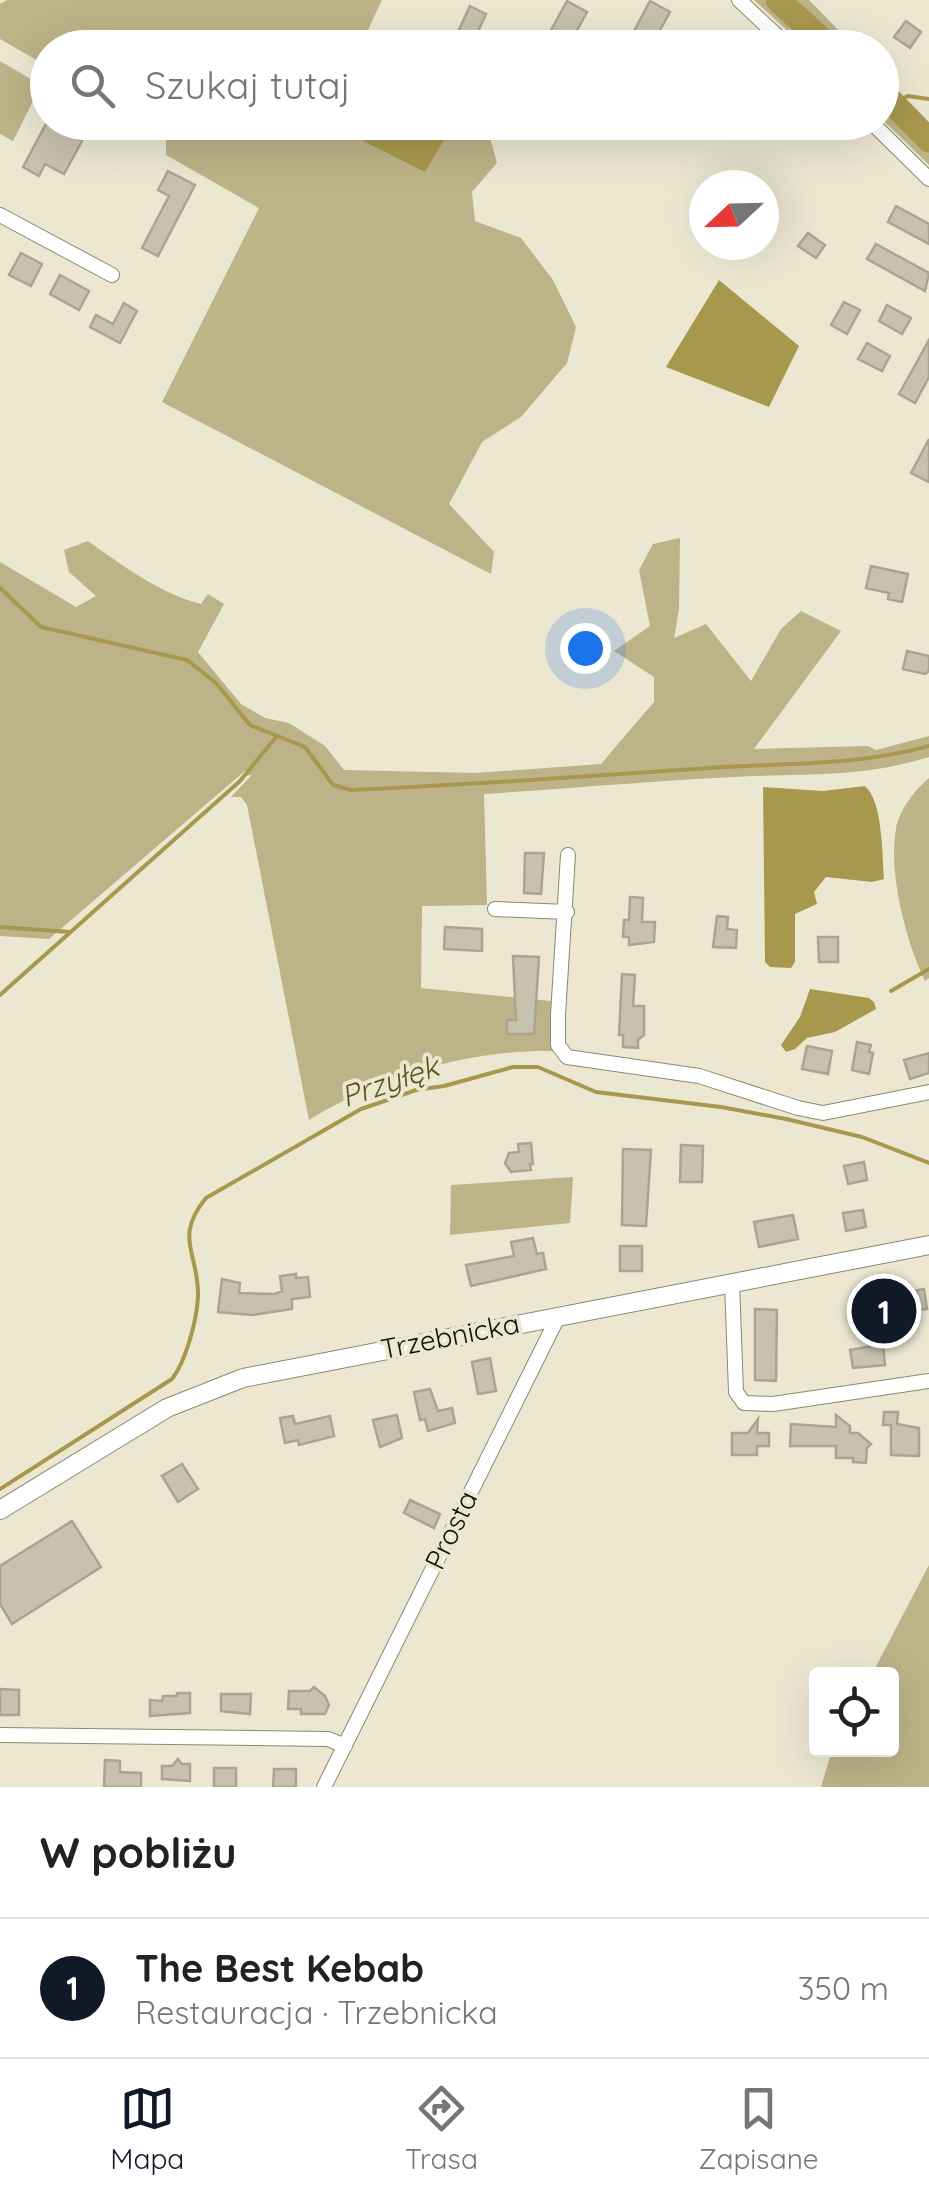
<!DOCTYPE html>
<html lang="pl">
<meta charset="utf-8">
<style>
body{margin:0;font-family:Quicksand,sans-serif;background:#f2f2f2;color:#222}
.controls{position:absolute;right:30px;bottom:30px;display:grid;overflow:hidden;border-radius:10px;box-shadow:0 10px 40px #0002}
.controls button{width:90px;height:90px;display:grid;place-items:center;padding:0;border:0;border-bottom:2px solid #e0e0e0;background:#fff;color:#222;font:50px sans-serif}
.compass{position:absolute;left:689px;top:170px;width:90px;height:90px;border-radius:50%;background:#fff;box-shadow:0 10px 40px #0002;rotate:248deg}
.you{position:absolute;left:585px;top:648px;width:35px;height:35px;margin:-25px;border:8px solid #fff;border-radius:50%;background:#1a73e8;box-shadow:0 0 0 15px #1a73e833}
.badge{display:grid;place-items:center;width:65px;height:65px;border-radius:50%;background:#111827;color:#fff;font-size:32px;font-weight:700}
.pin{position:absolute;translate:-50% -50%;border:5px solid #fff;box-shadow:0 2px 10px #0006}
.list{margin:0;padding:0;list-style:none}
h2{display:flex;justify-content:space-between;align-items:center;height:130px;margin:0;padding:0 40px;font-size:42px}
h2 small{font-size:32px;font-weight:400;color:#767676}
.list li{display:grid;grid-template-columns:65px 1fr auto;gap:30px;align-items:center;box-sizing:border-box;height:140px;padding:0 40px;border-top:2px solid #e0e0e0}
.list b{display:block;font-size:38px;white-space:nowrap}
.list p{margin:0;font-size:32px;white-space:nowrap;color:#767676}
.list em{font-size:32px;font-style:normal;color:#767676}
.icon{flex:none;width:55px;height:55px;fill:none;stroke:currentColor;stroke-width:2;stroke-linecap:round;stroke-linejoin:round}
.map{position:relative;flex:none;width:929px;height:1787px;overflow:hidden}
.search{position:absolute;background:#fff;box-shadow:0 10px 40px #0002;left:30px;right:30px;top:30px;height:110px;display:flex;align-items:center;gap:25px;box-sizing:border-box;padding:0 35px;border-radius:55px;color:#767676;font-size:38px}
.sheet{height:270px;background:#fff}
nav{display:flex;justify-content:space-around;align-items:center;box-sizing:border-box;height:140px;border-top:2px solid #e0e0e0;background:#fff;font-size:28px;color:#767676}
nav a{display:grid;justify-items:center;gap:5px}
nav .on{color:#111827}
.map>svg:first-child{display:block}
</style>
<div class="map">
<svg width="929" height="1787" viewBox="0 0 929 1787">
<rect width="100%" height="100%" fill="#ebe7d1"/>
<!-- green -->
<path fill="#bdb388" d="M7,0H382L360,47L48,48L47,66L0,39V4Z
M754,0H809L855,47H805Z
M0,61L41,85L13,141L0,134Z
M882,75L929,125V165L882,119Z
M146,123H372L363,141L442,131L428,123H486L497,163L472,192L475,221L521,238L553,280L576,327L567,363L521,417L482,442L449,504L494,552L491,574L162,402L259,208L166,155V136Z
M680,538L679,609L674,638L706,624L751,681L781,629L801,611L841,631L754,749L868,746L876,750L929,736V757C868,776 816,774 754,776C664,780 574,788 484,794L487,905L422,906L421,988L551,1001L554,1051C470,1049 380,1076 309,1120L247,805L241,797H231L252,775L244,776L246,770L49,939L0,936V562L76,607L96,596L69,572L64,550L88,541C123,566 159,593 201,604L208,594L224,604L198,652L241,704L265,718L289,723L325,746L344,770L475,773L601,764L654,702V677L614,651L650,626L639,570L653,544Z
M929,778V978L925,981C906,942 888,872 896,829C899,810 915,790 929,778Z
M573,1177L570,1223L450,1235L451,1185Z
M929,1565V1787H821L832,1750H892V1674H872Z"/>
<!-- water -->
<path fill="#a8984e" d="M372,122L428,123L442,131L444,140L425,172L363,141Z
M719,280L799,346L769,407L666,367Z
M865,786C883,802 882,854 884,879L872,882L826,877L814,892L817,904L795,914V962L791,968L770,967L765,962L763,787L823,791Z
M810,989L869,998L874,1002L876,1009L835,1032L807,1038L795,1049L786,1052L781,1045L800,1017Z"/>
<g fill="none" stroke-linecap="round" stroke-linejoin="round">
<!-- stream -->
<path stroke="#a8984e" stroke-width="4" d="M893,103L908,96L929,99
M0,588L41,627L187,660L216,683L250,725L305,747L333,785L351,790C471,785 590,776 709,768C782,763 859,766 929,746
M0,927L70,932
M891,991L929,969
M0,995L240,781L277,736
M0,1489L172,1379C186,1361 197,1320 198,1296C199,1253 173,1238 206,1198L361,1109L416,1090L444,1086L513,1067H538L596,1092L721,1107L786,1119L862,1137L929,1163"/>
<!-- river -->
<path stroke="#a8984e" stroke-width="25" d="M778,0L831,48
M882,92L929,140"/>
</g>
<!-- building -->
<path fill="#c7c2ad" stroke="#aaa591" stroke-width="2.5" d="M567,1L587,12L570,43L550,32Z
M650,1L670,12L650,48H625Z
M470,6L486,14L473,42L457,34Z
M906,21L921,32L910,48L894,37Z
M47,122L82,141L64,174L45,164L39,176L23,167Z
M168,171L195,185L158,256L142,248L169,196L158,190Z
M896,206L929,224V244L888,222Z
M808,233L825,245L816,258L798,246Z
M876,244L929,273L925,291L867,259Z
M21,253L42,264L31,286L9,275Z
M60,275L89,291L79,310L50,294Z
M844,302L860,310L847,334L831,325Z
M124,303L137,311L120,343L90,327L96,315L113,324Z
M887,305L911,318L902,334L879,321Z
M929,340V377L915,403L899,394Z
M867,343L890,356L882,371L858,359Z
M929,439V482L911,473Z
M871,566L908,574L902,602L888,599L889,593L866,588Z
M907,651L929,656V671L925,674L903,669Z
M525,853H544L541,894L524,893Z
M630,897L643,898L642,922H655L654,942L629,945V937H623L624,920H629Z
M717,916L728,917L727,929L737,930L736,948L713,947Z
M445,927L482,929V951L444,949Z
M818,937H838V962H819Z
M513,956L539,957L534,1034H507V1020H516Z
M622,974L635,975L633,1006H644V1035L638,1040V1048L623,1047V1035H619Z
M857,1042L871,1045L869,1052L873,1053L869,1074L852,1070Z
M807,1046L832,1051L828,1074L802,1069Z
M929,1053V1073L910,1079L904,1060Z
M531,1143L533,1164H530L531,1170L511,1172L505,1163L509,1153L519,1152L518,1144Z
M681,1145L703,1146L702,1182H680Z
M623,1149L651,1150L646,1226L622,1225Z
M864,1162L867,1180L848,1184L844,1166Z
M863,1210L866,1227L846,1231L843,1213Z
M793,1215L798,1239L759,1247L754,1222Z
M533,1238L537,1254L543,1253L546,1269L471,1286L466,1265L514,1256L511,1242Z
M620,1246H642V1271H620Z
M296,1274V1278L308,1277L310,1297L292,1299V1309L252,1315L218,1312L222,1279L240,1283L239,1293L275,1294L282,1291L280,1276Z
M924,1289L927,1309L901,1313L902,1293Z
M755,1309L777,1310L776,1381L755,1380Z
M883,1344L885,1365L853,1368L850,1350Z
M490,1358L496,1391L478,1394L472,1362Z
M430,1389L438,1411L452,1408L455,1423L428,1431L425,1419L420,1420L414,1392Z
M884,1412H898L897,1424L919,1428V1456L891,1455V1425H883Z
M397,1415L402,1438L380,1447L373,1420Z
M836,1415L850,1426V1433H858L871,1444L867,1448L866,1463L853,1462V1458H836V1446H790L791,1424L836,1427Z
M293,1416L295,1424L330,1416L334,1436L299,1445L298,1440L285,1443L280,1418Z
M758,1419L757,1433H769V1446H757V1455H732V1433H748Z
M182,1464L198,1489L178,1502L162,1476Z
M410,1500L440,1514L434,1528L404,1513Z
M72,1521L101,1567L12,1624L0,1604V1566Z
M314,1687L325,1696L329,1705L325,1714H301V1709H288L289,1691H310Z
M0,1689L19,1690V1715H0Z
M177,1693H190V1713L150,1716V1700L162,1701L163,1696H177Z
M221,1694H251L250,1714L221,1711Z
M178,1759L182,1764H190V1781L162,1779V1766H172Z
M105,1760L120,1761V1772L141,1773V1787H104Z
M214,1768H236V1787H214Z
M274,1769H296V1787H273Z"/>
<g fill="none" stroke-linecap="round" stroke-linejoin="round">
<defs>
<path id="minor" d="M739,0L790,48
M871,122L929,179
M0,215L112,275
M568,855L558,1015V1045L567,1057L699,1076L798,1108L823,1113L929,1092
M495,909L567,912
M732,1283L736,1392L744,1403L773,1404L929,1381
M0,1735L328,1739L345,1746
M324,1787L559,1315"/>
<path id="tertiary" d="M0,1510L167,1408L243,1378L929,1245"/>
</defs>
<!-- minor casing -->
<use href="#minor" stroke="#8c8874" stroke-width="16"/>
<!-- tertiary casing -->
<use href="#tertiary" stroke="#8c8874" stroke-width="20"/>
<!-- minor -->
<use href="#minor" stroke="#fff" stroke-width="14"/>
<!-- tertiary -->
<use href="#tertiary" stroke="#fff" stroke-width="18"/>
</g>
<g text-anchor="middle" stroke-width="8" stroke-linejoin="round" paint-order="stroke">
<!-- street labels -->
<g font-size="28" fill="#13110a" stroke="#ebe7d1">
<text transform="translate(450 1336) rotate(-11)" y="10">Trzebnicka</text>
<text transform="translate(451 1530) rotate(-64)" y="10">Prosta</text>
</g>
<!-- water labels -->
<g font-size="30" font-style="italic" fill="#5f531b" stroke="#ebe7d1">
<text transform="translate(390 1082) rotate(-19)" y="10">Przyłęk</text>
</g>
</g>
</svg>
<div class="controls">
<button><svg class="icon" aria-label="locate" viewBox="0 0 24 24"><circle cx="12" cy="12" r="6"/><path d="M12 2v4M12 18v4M2 12h4M18 12h4"/></svg></button>
</div>
<svg class="compass" viewBox="-18 -18 36 36"><path d="M0-13l5 13h-10z" fill="#e53935"/><path d="M0 13l5-13h-10z" fill="#767676"/></svg>
<div class="you"></div>
<div class="pin badge" style="left:884px;top:1311px">1</div>
<div class="search"><svg class="icon" aria-label="search" viewBox="0 0 24 24"><circle cx="10" cy="10" r="6"/><path d="M15 15l6 6"/></svg>Szukaj tutaj</div>
</div>
<section class="sheet">
<h2>W pobliżu<small></small></h2>
<ul class="list">
<li><span class="badge">1</span><div><b>The Best Kebab</b><p>Restauracja · Trzebnicka</p></div><em>350 m</em></li>
</ul>
</section>
<nav>
<a class="on"><svg class="icon" aria-label="map" viewBox="0 0 24 24"><path d="M3 6l6-2 6 2 6-2v14l-6 2-6-2-6 2zM9 4v14M15 6v14"/></svg>Mapa</a>
<a><svg class="icon" aria-label="directions" viewBox="0 0 24 24"><path d="M12 3l9 9-9 9-9-9zM9 14v-3h6M13 9l2 2-2 2"/></svg>Trasa</a>
<a><svg class="icon" aria-label="saved" viewBox="0 0 24 24"><path d="M7 4h10v16l-5-4-5 4z"/></svg>Zapisane</a>
</nav>
